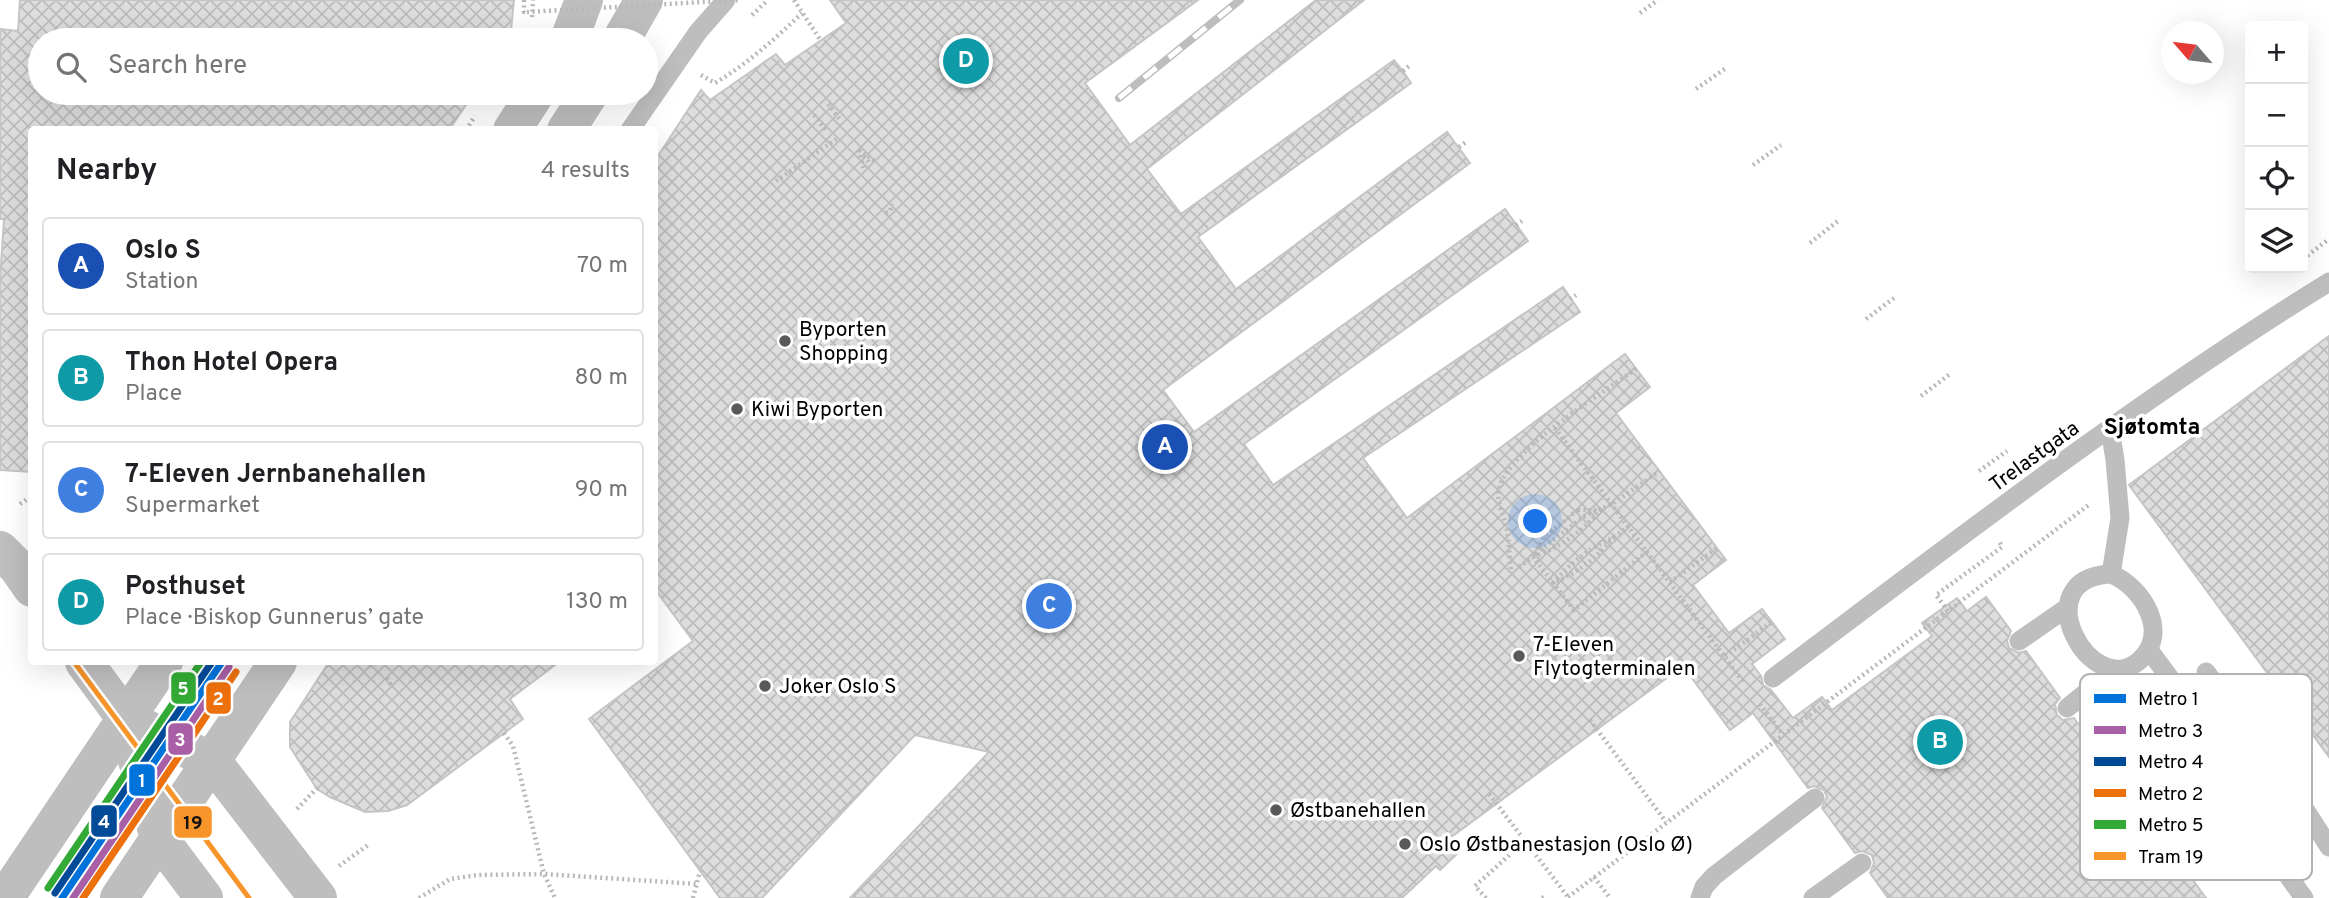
<!DOCTYPE html>
<meta charset="utf-8">
<style>
body{margin:0;font-family:Overpass,sans-serif;background:#f2f2f2;color:#202124}
.controls{position:absolute;right:21px;top:21px;display:grid;overflow:hidden;border-radius:7px;box-shadow:0 7px 28px #0002}
.controls button{width:63px;height:63px;display:grid;place-items:center;padding:0;border:0;border-bottom:2px solid #e0e0e0;background:#fff;color:#202124;font:35px sans-serif}
.compass{position:absolute;left:2161px;top:21px;width:63px;height:63px;border-radius:50%;background:#fff;box-shadow:0 7px 28px #0002;rotate:298deg}
.you{position:absolute;left:1536px;top:522px;width:24px;height:24px;margin:-18px;border:5px solid #fff;border-radius:50%;background:#1a73e8;box-shadow:0 0 0 10px #1a73e833}
.badge{display:grid;place-items:center;width:46px;height:46px;border-radius:50%;background:#0b8043;color:#fff;font-size:23px;font-weight:700}
.pin{position:absolute;translate:-50% -50%;border:4px solid #fff;box-shadow:0 2px 7px #0006}
.list{margin:0;padding:0;list-style:none}
h2{display:flex;justify-content:space-between;align-items:center;height:91px;margin:0;padding:0 28px;font-size:30px}
h2 small{font-size:23px;font-weight:400;color:#757577}
.list li{display:grid;grid-template-columns:46px 1fr auto;gap:21px;align-items:center;box-sizing:border-box;height:98px;margin:0 14px 14px;padding:0 14px;border:2px solid #e0e0e0;border-radius:7px}
.list b{display:block;font-size:26px;white-space:nowrap}
.list p{margin:0;font-size:23px;white-space:nowrap;color:#757577}
.list em{font-size:23px;font-style:normal;color:#757577}
.icon{flex:none;width:38px;height:38px;fill:none;stroke:currentColor;stroke-width:2;stroke-linecap:round;stroke-linejoin:round}
.map{position:relative;flex:none;width:2329px;height:898px;overflow:hidden}
.search{position:absolute;background:#fff;box-shadow:0 7px 28px #0002;left:28px;top:28px;width:630px;height:77px;display:flex;align-items:center;gap:18px;box-sizing:border-box;padding:0 24px;border-radius:38px;color:#757577;font-size:26px}
.panel{position:absolute;background:#fff;box-shadow:0 7px 28px #0002;left:28px;top:126px;width:630px;height:539px;border-radius:7px}
.map>svg:first-child{display:block}
</style>
<div class="map">
<svg width="2329" height="898" viewBox="0 0 2329 898">
<defs>
<pattern id="building-cross-hatch" width="8" height="8" patternUnits="userSpaceOnUse" patternTransform="scale(1.75)"><rect width="8" height="8" fill="#ddd"/><path d="M0 0l8 8M0 8l8-8" fill="none" stroke="#bcbcbc"/></pattern>
</defs>
<rect width="100%" height="100%" fill="#fff"/>
<!-- building -->
<path fill="url(#building-cross-hatch)" stroke="#c5c5c5" stroke-width="2" d="M20,0H514L510,40H40V93H474L449,130H32V472L0,470V280L4,219H0V29L18,31Z
M830,0H1198L1085,83L1130,145L1316,0H1364L1147,169L1181,214L1394,60L1403,71L1411,83L1198,237L1236,289L1447,132L1470,163L1163,390L1194,432L1505,209L1528,241L1244,444L1273,485L1563,287L1580,312L1363,458L1407,518L1625,354L1650,387L1616,413L1726,560L1693,585L1729,633L1762,609L1785,639L1752,664L1761,676L1763,685L1771,690L1793,718L1822,697L1832,710L1932,636L1922,623L1957,598L1967,611L1986,597L2011,631L2007,641L2009,648L2019,653L2026,651L2060,698L2055,704L2057,715L2063,720L2074,718L2206,898H1888L1870,873L1874,863L1872,855L1862,851L1855,853L1822,808L1827,797L1824,790L1814,786L1808,788L1753,713L1730,730L1683,666L1450,838L1461,850L1440,870L1436,866L1402,898H850L989,752L915,735L762,898H720L589,719L693,641L654,588V162L701,90L710,100L776,54L785,65L846,23Z
M2329,336V757L2129,485Z
M329,662H559L510,699L523,719L407,805L388,811L365,812L330,797L317,789L290,747V722Z"/>
<g fill="none" stroke-linecap="round" stroke-linejoin="round">
<!-- path -->
<path stroke="#b8b8b8" stroke-width="4.5" stroke-dasharray="2 3.5" stroke-linecap="butt" d="M524,0V12H527
M794,0L821,41
M1640,13L1658,0
M752,15L768,0
M532,17L533,0
M1403,71L1410,65
M701,75L715,83C747,64 775,39 802,13
M1696,89L1726,68
M828,104L841,121
M814,115L827,132
M466,130L475,116
M1459,147L1466,142
M859,150L864,171
M859,150L876,162
M864,156L871,165
M1753,165L1781,145
M776,181L838,138
M886,213L890,211L892,204
M1516,225L1522,221
M1810,243L1838,221
M2303,259L2329,239
M1570,299L1576,295
M1866,319L1894,298
M1921,396L1950,374
M1555,428L1744,683
M1979,471L2007,451
M20,504L32,496
M1578,510H1601C1581,532 1561,547 1533,557L1544,537Z
M1614,537C1596,558 1578,573 1553,583C1571,563 1589,548 1614,537Z
M1614,537L1628,527
M1536,554L1583,517L1612,504L1660,471
M1519,567L1533,557L1574,610L1647,552
M1511,569C1509,554 1509,539 1506,525C1503,514 1496,501 1499,488C1509,450 1603,393 1637,368
M1670,582L1717,548
M1948,611L1936,595L2002,547L1999,541
M1725,656L1772,622
M369,666L380,662
M387,678L391,685
M1760,704L1783,735
M1590,720L1666,822
M504,733L513,746L544,874L555,898
M1489,794L1568,897
M297,809L318,787
M339,866L368,845
M1594,877L1610,898
M1568,897L2090,504
M419,898L450,879L478,875L544,874L698,884
M693,898L700,871
M1486,898L1475,886L1525,841
M1542,898L1546,896"/>
<!-- service -->
<path stroke="#bebebe" stroke-width="19" d="M630,130L698,32L726,0
M2110,429L2115,460L2120,518L2111,574
M2111,574C2143,587 2170,633 2140,660C2092,704 2022,578 2111,574Z
M2019,641L2068,607
M2149,650L2259,798L2269,849
M2206,672L2283,775L2329,847
M1773,678C1955,541 2136,401 2329,282
M2067,708L2114,670
M2153,710L2230,814L2269,849L2304,898
M2259,798L2309,820
M61,898L221,662
M1700,898L1704,887L1714,876L1815,798
M1813,898L1862,863"/>
<!-- minor -->
<path stroke="#bebebe" stroke-width="38" d="M569,40L584,0
M621,40L644,0
M512,130L536,93
M566,130L590,93
M0,550L18,568L32,588
M84,662L125,718L159,838L204,898
M125,718L213,762L318,898
M5,898L164,662
M119,898L278,662"/>
<defs>
<path id="rail" d="M1119,98L1240,0"/>
</defs>
<!-- rail casing -->
<use href="#rail" stroke="#bdbdbd" stroke-width="8"/>
<!-- rail -->
<use href="#rail" stroke="#fff" stroke-width="5" stroke-dasharray="16" stroke-linecap="butt"/>
<!-- path-bridge -->
<path stroke="#b8b8b8" stroke-width="4.5" stroke-dasharray="2 3.5" stroke-linecap="butt" d="M527,12L738,0"/>
<defs>
<path id="tram-1" d="M74,662L249,898"/>
</defs>
<!-- tram-1 casing -->
<use href="#tram-1" stroke="#fff" stroke-width="10"/>
<!-- tram-1 -->
<use href="#tram-1" stroke="#f7942a" stroke-width="5"/>
<defs>
<path id="metro-1" d="M62,898L222,662"/>
<path id="metro-2" d="M73,898L229,667"/>
<path id="metro-3" d="M55,893L212,662"/>
<path id="metro-4" d="M83,898L236,672"/>
<path id="metro-5" d="M48,888L201,662"/>
</defs>
<!-- metro-1 casing -->
<use href="#metro-1" stroke="#fff" stroke-width="12"/>
<!-- metro-2 casing -->
<use href="#metro-2" stroke="#fff" stroke-width="12"/>
<!-- metro-3 casing -->
<use href="#metro-3" stroke="#fff" stroke-width="12"/>
<!-- metro-4 casing -->
<use href="#metro-4" stroke="#fff" stroke-width="12"/>
<!-- metro-5 casing -->
<use href="#metro-5" stroke="#fff" stroke-width="12"/>
<!-- metro-1 -->
<use href="#metro-1" stroke="#0073db" stroke-width="7"/>
<!-- metro-2 -->
<use href="#metro-2" stroke="#a85fa5" stroke-width="7"/>
<!-- metro-3 -->
<use href="#metro-3" stroke="#004a98" stroke-width="7"/>
<!-- metro-4 -->
<use href="#metro-4" stroke="#ec700c" stroke-width="7"/>
<!-- metro-5 -->
<use href="#metro-5" stroke="#32aa35" stroke-width="7"/>
</g>
<!-- markers -->
<g fill="#595959" stroke="#fff" stroke-width="2.5">
<circle cx="785" cy="341" r="7"/>
<circle cx="737" cy="409" r="7"/>
<circle cx="1519" cy="656" r="7"/>
<circle cx="765" cy="686" r="7"/>
<circle cx="1276" cy="810" r="7"/>
<circle cx="1405" cy="844" r="7"/>
</g>
<g text-anchor="middle" stroke-width="7" stroke-linejoin="round" paint-order="stroke">
<!-- poi labels -->
<g font-size="21" fill="#000" stroke="#fff" text-anchor="start">
<text x="799" y="336">Byporten<tspan x="799" dy="24">Shopping</tspan></text>
<text x="751" y="416">Kiwi Byporten</text>
<text x="1533" y="651">7-Eleven<tspan x="1533" dy="24">Flytogterminalen</tspan></text>
<text x="779" y="693">Joker Oslo S</text>
<text x="1290" y="817">Østbanehallen</text>
<text x="1419" y="851">Oslo Østbanestasjon (Oslo Ø)</text>
</g>
<!-- street labels -->
<g font-size="21" fill="#000" stroke="#fff">
<text transform="translate(2034 456) rotate(-36)" y="7">Trelastgata</text>
</g>
<!-- neighbourhood labels -->
<g font-size="23" font-weight="bold" fill="#000" stroke="#fff">
<text x="2152" y="434">Sjøtomta</text>
</g>
</g>
<!-- legend -->
<rect x="2080" y="674" width="232" height="206" rx="10" fill="#fff" stroke="#b2b2b2" stroke-width="2"/>
<rect x="2094" y="694" width="32" height="9" fill="#0073db"/>
<rect x="2094" y="726" width="32" height="8" fill="#a85fa5"/>
<rect x="2094" y="757" width="32" height="9" fill="#004a98"/>
<rect x="2094" y="789" width="32" height="8" fill="#ec700c"/>
<rect x="2094" y="820" width="32" height="9" fill="#32aa35"/>
<rect x="2094" y="852" width="32" height="8" fill="#f7942a"/>
<g font-size="19" fill="#000">
<text x="2138" y="705">Metro 1</text>
<text x="2138" y="737">Metro 3</text>
<text x="2138" y="768">Metro 4</text>
<text x="2138" y="800">Metro 2</text>
<text x="2138" y="831">Metro 5</text>
<text x="2138" y="863">Tram 19</text>
</g>
<g stroke="#fff" stroke-width="2.5">
<rect x="170" y="671" width="27" height="34" rx="7" fill="#32aa35"/>
<rect x="205" y="681" width="27" height="34" rx="7" fill="#ec700c"/>
<rect x="167" y="722" width="27" height="34" rx="7" fill="#a85fa5"/>
<rect x="128" y="763" width="28" height="34" rx="7" fill="#0073db"/>
<rect x="90" y="804" width="28" height="34" rx="7" fill="#004a98"/>
<rect x="173" y="805" width="40" height="34" rx="7" fill="#f7942a"/>
</g>
<g font-size="19" text-anchor="middle" font-weight="bold" fill="#fff">
<text x="183" y="695">5</text>
<text x="218" y="705">2</text>
<text x="180" y="746">3</text>
<text x="142" y="787">1</text>
<text x="104" y="828">4</text>
</g>
<g font-size="19" text-anchor="middle" font-weight="bold" fill="#111">
<text x="193" y="829">19</text>
</g>
</svg>
<div class="controls">
<button>+</button>
<button>−</button>
<button><svg class="icon" aria-label="locate" viewBox="0 0 24 24"><circle cx="12" cy="12" r="6"/><path d="M12 2v4M12 18v4M2 12h4M18 12h4"/></svg></button>
<button><svg class="icon" aria-label="layers" viewBox="0 0 24 24"><path d="M12 4l9 5-9 5-9-5zM3 14l9 5 9-5"/></svg></button>
</div>
<svg class="compass" viewBox="-18 -18 36 36"><path d="M0-13l5 13h-10z" fill="#e53935"/><path d="M0 13l5-13h-10z" fill="#757577"/></svg>
<div class="you"></div>
<div class="pin badge" style="left:1165px;top:447px;background:#1a4fb4">A</div>
<div class="pin badge" style="left:1940px;top:742px;background:#0f9aa8">B</div>
<div class="pin badge" style="left:1049px;top:606px;background:#3f7fe0">C</div>
<div class="pin badge" style="left:966px;top:61px;background:#0f9aa8">D</div>
<div class="search"><svg class="icon" aria-label="search" viewBox="0 0 24 24"><circle cx="10" cy="10" r="6"/><path d="M15 15l6 6"/></svg>Search here</div>
<section class="panel">
<h2>Nearby<small>4 results</small></h2>
<ul class="list">
<li><span class="badge" style="background:#1a4fb4">A</span><div><b>Oslo S</b><p>Station</p></div><em>70 m</em></li>
<li><span class="badge" style="background:#0f9aa8">B</span><div><b>Thon Hotel Opera</b><p>Place</p></div><em>80 m</em></li>
<li><span class="badge" style="background:#3f7fe0">C</span><div><b>7-Eleven Jernbanehallen</b><p>Supermarket</p></div><em>90 m</em></li>
<li><span class="badge" style="background:#0f9aa8">D</span><div><b>Posthuset</b><p>Place · Biskop Gunnerus’ gate</p></div><em>130 m</em></li>
</ul>
</section>
</div>
